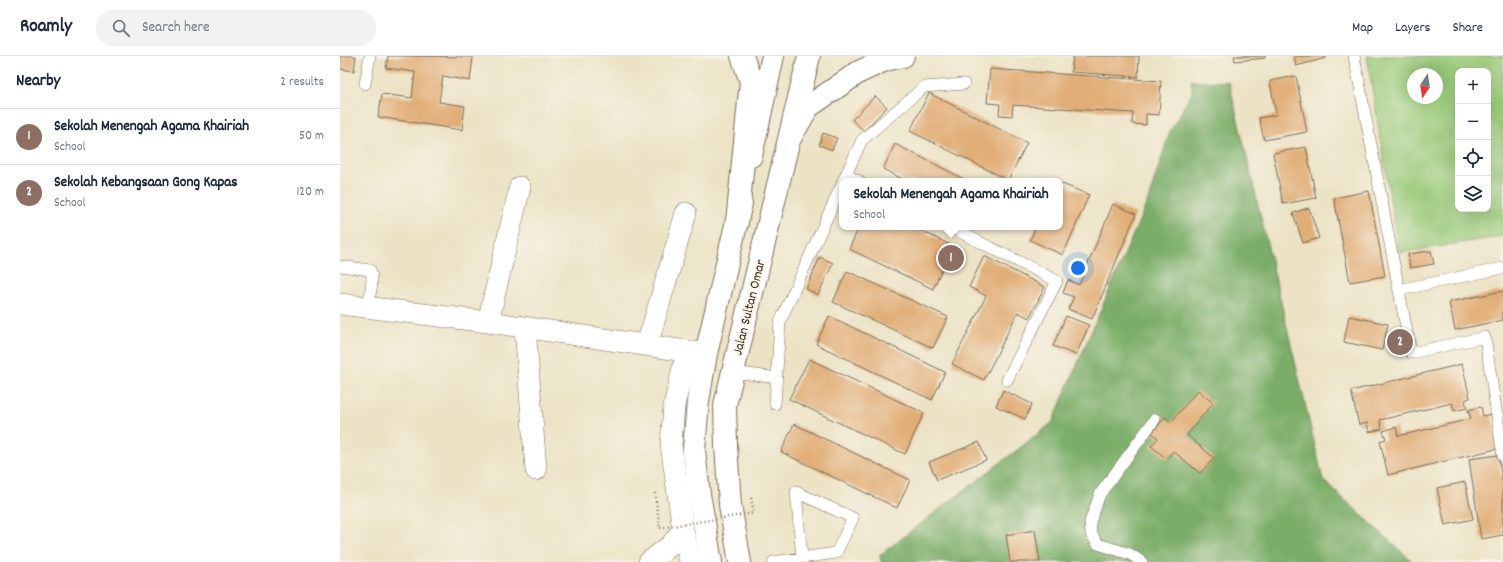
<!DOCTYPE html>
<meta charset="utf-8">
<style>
body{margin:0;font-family:Dekko,sans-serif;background:#f2f2f3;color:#1f2937}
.controls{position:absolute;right:12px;top:12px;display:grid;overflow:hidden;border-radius:8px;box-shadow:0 4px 16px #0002}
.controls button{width:36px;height:36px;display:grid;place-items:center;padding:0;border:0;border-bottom:1px solid #e0e1e3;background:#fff;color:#1f2937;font:20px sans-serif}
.compass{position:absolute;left:1067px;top:12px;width:36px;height:36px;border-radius:50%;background:#fff;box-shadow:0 4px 16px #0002;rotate:192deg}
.you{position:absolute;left:738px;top:212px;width:14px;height:14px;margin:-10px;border:3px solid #fff;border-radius:50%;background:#1a73e8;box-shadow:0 0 0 6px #1a73e833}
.badge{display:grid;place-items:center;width:26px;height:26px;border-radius:50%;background:#b5179e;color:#fff;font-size:13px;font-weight:700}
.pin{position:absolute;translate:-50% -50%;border:2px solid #fff;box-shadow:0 1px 4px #0006}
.popup{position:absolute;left:499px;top:122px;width:224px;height:52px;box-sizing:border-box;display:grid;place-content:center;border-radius:8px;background:#fff;filter:drop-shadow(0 1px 3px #0005);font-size:13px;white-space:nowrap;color:#747a83}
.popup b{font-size:15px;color:#1f2937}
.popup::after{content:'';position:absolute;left:50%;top:100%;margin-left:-8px;border:8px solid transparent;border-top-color:#fff}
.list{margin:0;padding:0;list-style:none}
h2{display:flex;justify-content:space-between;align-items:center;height:52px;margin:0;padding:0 16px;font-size:17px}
h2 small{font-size:13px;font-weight:400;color:#747a83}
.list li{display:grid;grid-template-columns:26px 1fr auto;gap:12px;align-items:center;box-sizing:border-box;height:56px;padding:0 16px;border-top:1px solid #e0e1e3}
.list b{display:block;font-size:15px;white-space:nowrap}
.list p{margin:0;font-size:13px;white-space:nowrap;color:#747a83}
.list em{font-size:13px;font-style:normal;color:#747a83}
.icon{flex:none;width:22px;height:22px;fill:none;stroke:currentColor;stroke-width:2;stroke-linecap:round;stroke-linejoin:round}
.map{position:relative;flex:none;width:1163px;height:506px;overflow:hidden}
header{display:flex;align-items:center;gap:24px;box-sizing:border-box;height:56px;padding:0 20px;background:#fff;border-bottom:1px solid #e0e1e3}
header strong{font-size:19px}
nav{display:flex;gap:22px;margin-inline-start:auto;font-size:14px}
.search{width:280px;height:36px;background:#f2f2f3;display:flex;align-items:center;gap:10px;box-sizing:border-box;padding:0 14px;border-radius:22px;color:#747a83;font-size:15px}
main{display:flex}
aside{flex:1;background:#fff}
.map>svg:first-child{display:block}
</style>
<header>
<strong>Roamly</strong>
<div class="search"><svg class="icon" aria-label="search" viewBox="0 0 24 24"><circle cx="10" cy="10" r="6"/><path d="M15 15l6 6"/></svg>Search here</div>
<nav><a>Map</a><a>Layers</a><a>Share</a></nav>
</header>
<main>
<aside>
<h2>Nearby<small>2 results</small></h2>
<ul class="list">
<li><span class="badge" style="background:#8d6e63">1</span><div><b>Sekolah Menengah Agama Khairiah</b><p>School</p></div><em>50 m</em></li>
<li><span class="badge" style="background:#8d6e63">2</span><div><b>Sekolah Kebangsaan Gong Kapas</b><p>School</p></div><em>120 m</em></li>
</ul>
</aside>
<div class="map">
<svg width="1163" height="506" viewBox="0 0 1163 506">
<rect width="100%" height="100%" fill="#f7f3e8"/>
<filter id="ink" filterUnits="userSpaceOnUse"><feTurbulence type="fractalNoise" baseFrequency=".025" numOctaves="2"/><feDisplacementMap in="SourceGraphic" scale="8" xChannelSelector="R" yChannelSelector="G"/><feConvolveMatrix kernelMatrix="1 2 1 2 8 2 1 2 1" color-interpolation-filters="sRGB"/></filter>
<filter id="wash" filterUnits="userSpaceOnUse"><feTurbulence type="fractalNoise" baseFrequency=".012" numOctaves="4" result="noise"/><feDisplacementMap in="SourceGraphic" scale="16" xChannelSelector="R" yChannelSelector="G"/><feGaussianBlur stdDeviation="0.9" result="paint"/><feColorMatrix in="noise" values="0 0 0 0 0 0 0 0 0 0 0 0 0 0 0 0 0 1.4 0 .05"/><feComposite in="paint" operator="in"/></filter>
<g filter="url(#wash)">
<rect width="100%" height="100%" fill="#ece3c5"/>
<!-- green -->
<path fill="#98c978" stroke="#6a7a4b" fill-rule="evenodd" d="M1027,0H1163V180L1059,197ZM1118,15H1148V153H1118ZM1073,18H1097V42H1073Z"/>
<!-- forest -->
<path fill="#7aad68" stroke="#5a6c43" d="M851,25L889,26L983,424L1073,506H541L540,499L712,367L808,144L830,75L852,37Z"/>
<g id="blocks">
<!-- building -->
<path fill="#e1ae77" d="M0,0H16L14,15L0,13Z
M48,0L133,1L130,25L103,20L99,46L125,50L122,74L38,61L42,38L72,42L75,16L46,12Z
M733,0H799L798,21L731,16Z
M894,0H925V2L895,5Z
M954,0H986V2L956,10Z
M650,13L821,25L819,59L806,58V69L792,68L793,57L673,49L672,60L659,59L660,48L647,47Z
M956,20L967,76L924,84L919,62L936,59L930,25Z
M589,37L687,87L668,124L570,75Z
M535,40L547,51L524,75L512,64Z
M483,77L497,82L492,94L479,89Z
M555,88L628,125H566L543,113Z
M966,91L976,142L943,148L933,97Z
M720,127L749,139L723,199L690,184L696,171H720Z
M1029,135L1045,220L1010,226L994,142Z
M773,148L796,158L752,263L728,253L734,241L723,237L728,224L739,229Z
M969,152L979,182L963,187L953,157Z
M519,171H573L613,190L593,233L509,193Z
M1091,195L1094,208L1070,212L1068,198Z
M644,200L705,231L689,262L678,256L644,324L612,308L646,240L629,231Z
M480,201L493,207L478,239L466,233Z
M507,215L608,261L593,292L493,246Z
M1163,235V264L1115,274L1109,246Z
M489,260L605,316L592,344L476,288Z
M726,260L749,269L736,299L713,290Z
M1009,260L1048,268L1042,294L1004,286Z
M469,303L584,357L565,398L449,343Z
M1122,308L1130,342L1125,344L1127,352L1114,355L1112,347L1040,364L1042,373L1029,376L1027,367L1019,369L1011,335Z
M663,334L692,348L685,363L656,350Z
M858,334L873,347L847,379L874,402L860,417L833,395L827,403L811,390L818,382L812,377L825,361L831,366Z
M1141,351L1143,360L1151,358L1160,392L1048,419L1040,385L1046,383L1043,375L1056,371L1058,380L1131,363L1128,354Z
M454,368L570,424L557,452L441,396Z
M639,386L646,404L597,424L589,406Z
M1158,399L1163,429V479L1141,483L1129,403Z
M1125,426L1133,463L1105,469L1097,432Z
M695,474L700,506H670L666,479Z"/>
</g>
</g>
<g filter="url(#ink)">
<use href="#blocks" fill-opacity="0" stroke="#796b58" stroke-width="1"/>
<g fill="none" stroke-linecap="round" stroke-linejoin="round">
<defs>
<path id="lane" d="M1014,0L1071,297L1145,281L1163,400
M25,28L30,0
M506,119L519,125
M503,125L522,84L584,31L624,28
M610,171L717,225L667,324
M0,210L30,214C35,221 29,242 28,251
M1059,234L1163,212
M393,316L437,322
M435,348L440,266L502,128
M433,506L496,497L513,462L456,436L462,502
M802,506L790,498L758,488L751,478L750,466L760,438L815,363"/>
<path id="street" d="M0,248L148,266L366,298
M148,266L180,131
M185,271L196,414
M307,289L346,157
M347,295L334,350L331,388L343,474L350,506
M309,506L331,489L343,474"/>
<path id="secondary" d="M411,100L433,0
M371,506L359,438L354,394L358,345L366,298L401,147
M400,506L390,449L386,389L385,349L469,0"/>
<path id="highway" d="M449,84L468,51L519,16L545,4L563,0
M397,167L411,25L402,0"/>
</defs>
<!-- lane casing -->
<use href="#lane" stroke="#796b58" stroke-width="12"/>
<!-- street casing -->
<use href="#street" stroke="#796b58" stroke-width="22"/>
<!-- secondary casing -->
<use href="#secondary" stroke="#796b58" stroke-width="24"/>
<!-- highway casing -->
<use href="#highway" stroke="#796b58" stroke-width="24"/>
<!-- path -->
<path stroke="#796b58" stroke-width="2.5" stroke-dasharray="1 3" stroke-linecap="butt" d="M315,437L320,472
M411,442L414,457"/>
<!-- lane -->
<use href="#lane" stroke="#fff" stroke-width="11"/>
<!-- street -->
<use href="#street" stroke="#fff" stroke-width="21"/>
<!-- secondary -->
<use href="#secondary" stroke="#fff" stroke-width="22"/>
<!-- highway -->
<use href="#highway" stroke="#fff" stroke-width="22"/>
<!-- path-bridge -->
<path stroke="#796b58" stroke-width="2.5" stroke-dasharray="1 3" stroke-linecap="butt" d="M320,472L414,457"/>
</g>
</g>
<g text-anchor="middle" stroke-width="4" stroke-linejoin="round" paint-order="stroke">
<!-- street labels -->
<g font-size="14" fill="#3b2a1e" stroke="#f7f3e8">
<text transform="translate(408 251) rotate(-76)" y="5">Jalan Sultan Omar</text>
</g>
</g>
</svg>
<div class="controls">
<button>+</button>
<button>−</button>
<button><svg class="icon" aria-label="locate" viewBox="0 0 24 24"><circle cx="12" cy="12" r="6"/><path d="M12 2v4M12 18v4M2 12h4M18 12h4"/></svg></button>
<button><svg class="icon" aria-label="layers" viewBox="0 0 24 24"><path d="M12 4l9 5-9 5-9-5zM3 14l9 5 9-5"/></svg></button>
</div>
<svg class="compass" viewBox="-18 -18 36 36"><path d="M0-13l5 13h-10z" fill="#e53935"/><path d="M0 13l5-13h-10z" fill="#747a83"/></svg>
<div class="you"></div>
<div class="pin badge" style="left:611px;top:202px;background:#8d6e63">1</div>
<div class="popup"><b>Sekolah Menengah Agama Khairiah</b>School</div>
<div class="pin badge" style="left:1060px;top:286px;background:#8d6e63">2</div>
</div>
</main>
